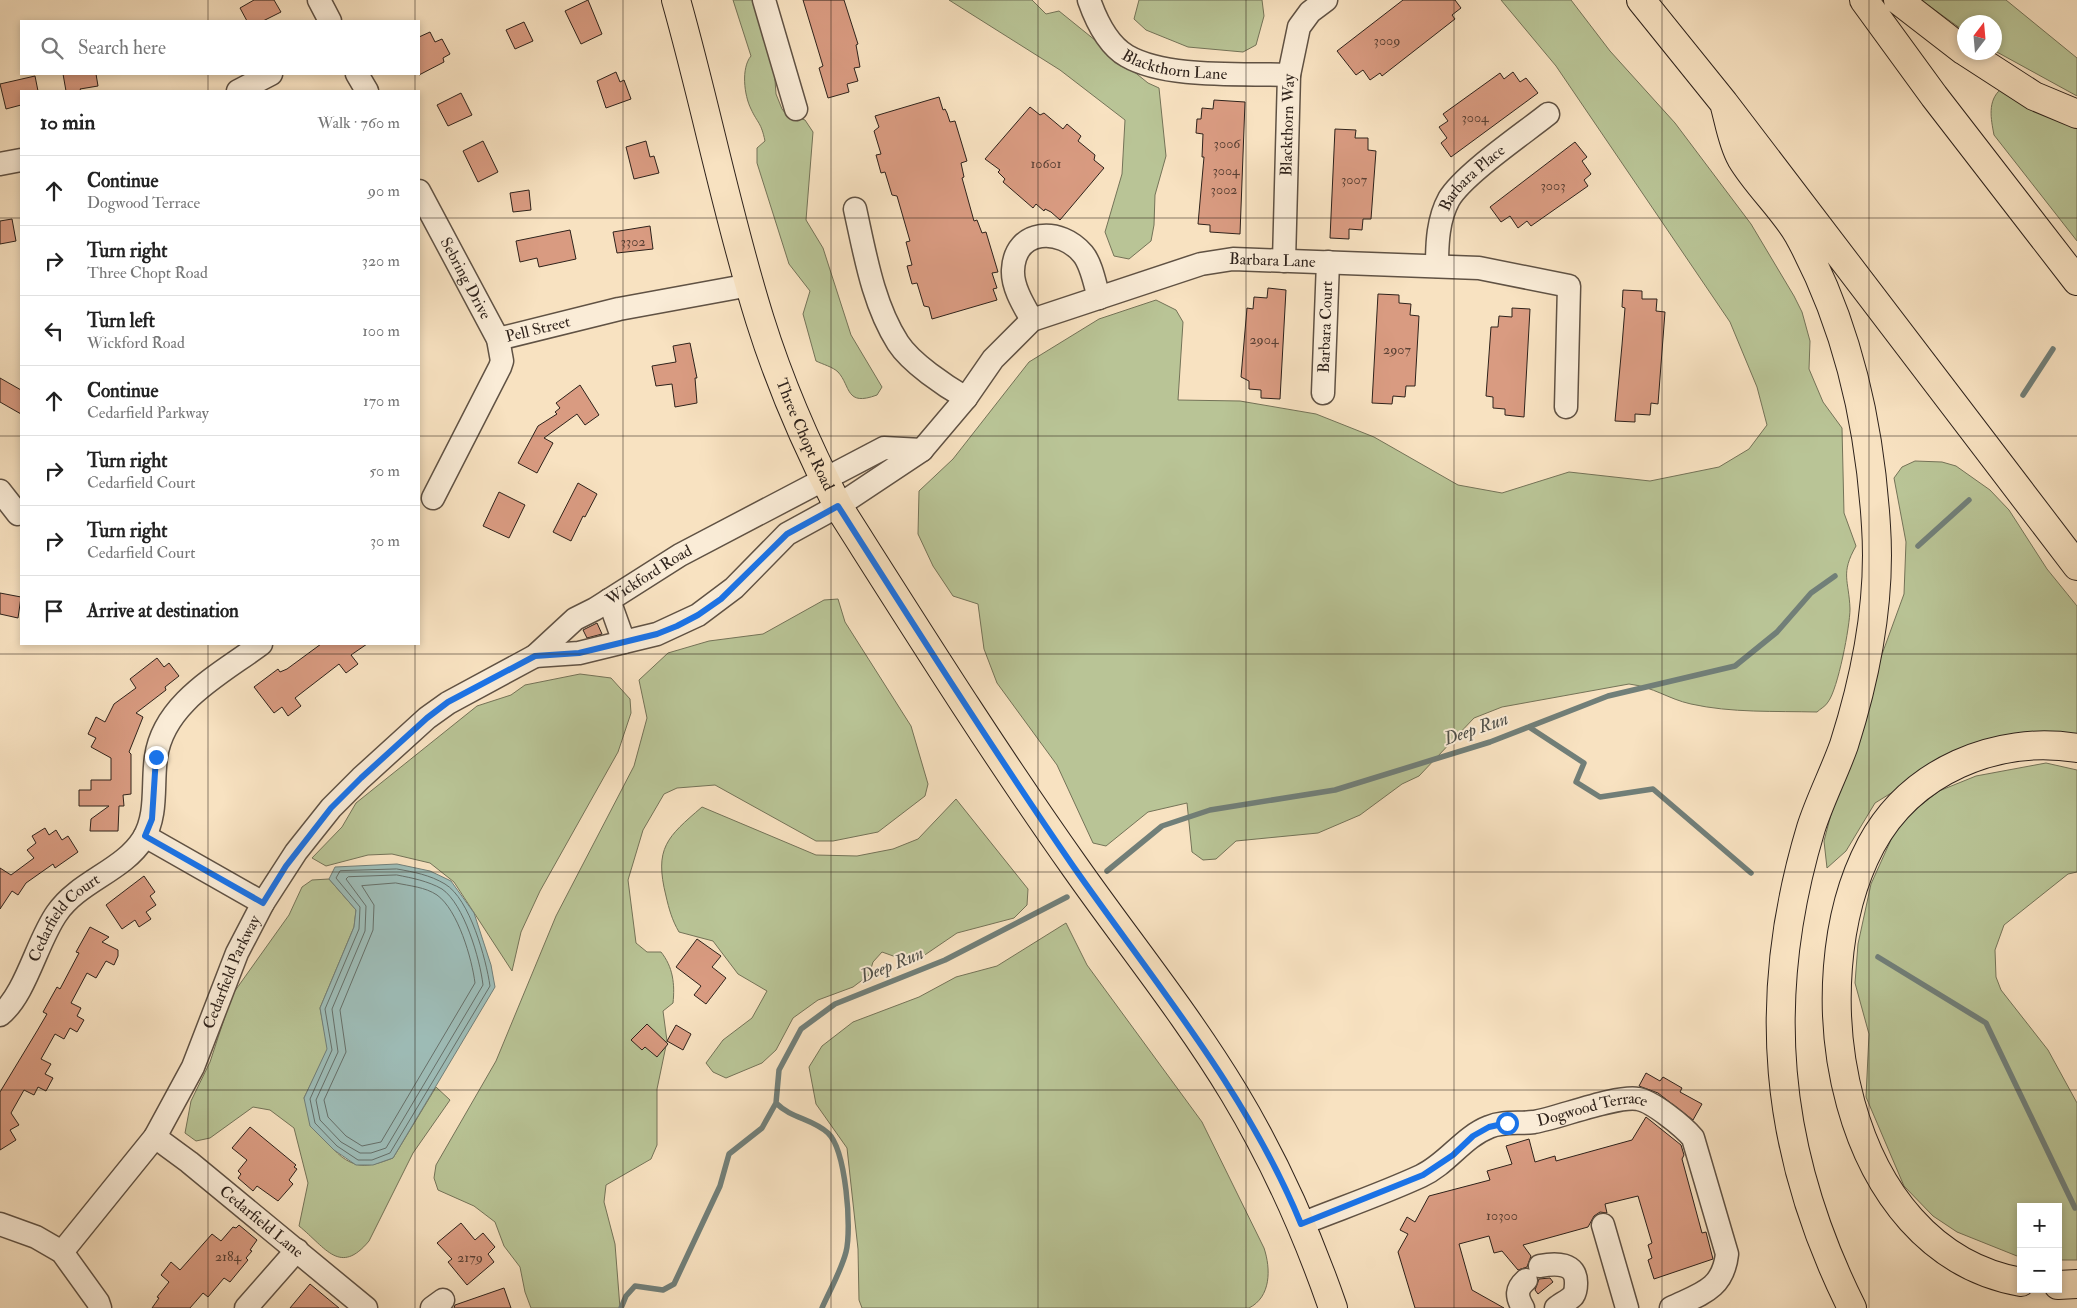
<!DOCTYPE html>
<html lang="en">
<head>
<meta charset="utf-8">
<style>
	body { margin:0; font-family:"IM FELL Double Pica",serif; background:#f2f2f2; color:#222 }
	.controls { position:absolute; right:15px; bottom:15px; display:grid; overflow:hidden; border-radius:0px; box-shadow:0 2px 8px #0003 }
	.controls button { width:45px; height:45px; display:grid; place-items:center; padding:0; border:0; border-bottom:1px solid #e0e0e0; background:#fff; color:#222; font:25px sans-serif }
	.compass { position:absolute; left:1957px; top:15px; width:45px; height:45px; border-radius:50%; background:#fff; box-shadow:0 2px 8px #0003; rotate:16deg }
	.stop { position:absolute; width:15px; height:15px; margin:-11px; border:4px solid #1a73e8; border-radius:50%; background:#fff }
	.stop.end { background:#1a73e8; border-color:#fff; box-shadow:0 1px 5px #0008 }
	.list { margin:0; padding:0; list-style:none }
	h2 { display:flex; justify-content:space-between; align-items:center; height:65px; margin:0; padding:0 20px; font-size:21px }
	h2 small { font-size:16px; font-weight:400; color:#767676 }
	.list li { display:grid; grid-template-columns:32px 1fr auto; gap:15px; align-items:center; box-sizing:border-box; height:70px; padding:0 20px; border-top:1px solid #e0e0e0 }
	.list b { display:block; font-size:19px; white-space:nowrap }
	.list p { margin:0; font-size:16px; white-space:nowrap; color:#767676 }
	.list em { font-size:16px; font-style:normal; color:#767676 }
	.icon { flex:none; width:28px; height:28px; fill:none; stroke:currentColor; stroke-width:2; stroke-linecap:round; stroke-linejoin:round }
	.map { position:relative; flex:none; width:2077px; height:1308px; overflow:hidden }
	.search { position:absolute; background:#fff; box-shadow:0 2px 8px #0003; left:20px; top:20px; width:400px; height:55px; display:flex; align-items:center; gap:12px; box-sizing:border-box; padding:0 18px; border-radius:0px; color:#767676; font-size:19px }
	.panel { position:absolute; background:#fff; box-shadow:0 2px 8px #0003; left:20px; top:90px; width:400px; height:555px; border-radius:0px }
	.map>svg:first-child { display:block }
	.green { fill:#b9c496; stroke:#747358 }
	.water { fill:#9ebdb8; stroke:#717f79 }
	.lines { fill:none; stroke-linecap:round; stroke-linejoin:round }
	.shore { stroke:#66706a; stroke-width:1 }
	.stream { stroke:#717f79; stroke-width:5.5 }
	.building { fill:#d99b81; stroke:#2e221b }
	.minor-casing { stroke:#605244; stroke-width:25 }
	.major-casing { stroke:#2e221b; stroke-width:30 }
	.highway-casing { stroke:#2e221b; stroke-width:30 }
	.minor { stroke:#faecd7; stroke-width:22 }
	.major { stroke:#f8e2c1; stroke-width:28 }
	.highway { stroke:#f8e2c1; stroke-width:28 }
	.route { stroke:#1a73e8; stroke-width:6 }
	.grid { fill:none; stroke:#2e221b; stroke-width:1; stroke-opacity:0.55 }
	.labels { text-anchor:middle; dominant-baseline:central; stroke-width:4; stroke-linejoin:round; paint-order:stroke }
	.number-label { font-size:14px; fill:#594034 }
	.street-label { font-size:16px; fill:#2e221b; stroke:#faecd7 }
	.water-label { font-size:18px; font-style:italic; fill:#50504a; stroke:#faecd7 }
</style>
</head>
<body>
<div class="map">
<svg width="2077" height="1308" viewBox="0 0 2077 1308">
	<rect width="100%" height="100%" fill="#f8e2c1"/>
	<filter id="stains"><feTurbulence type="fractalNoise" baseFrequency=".004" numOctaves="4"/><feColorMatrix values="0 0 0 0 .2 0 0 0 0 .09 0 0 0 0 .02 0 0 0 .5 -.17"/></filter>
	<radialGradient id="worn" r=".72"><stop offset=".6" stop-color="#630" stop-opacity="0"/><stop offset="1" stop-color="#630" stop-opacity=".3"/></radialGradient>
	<path class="green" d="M733,0H754L774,66L776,94L782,109L786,114L805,120L813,132L806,220L823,248L851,335L882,387L877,395C845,407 851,386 838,372C833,367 822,364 816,361L803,314L810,291L789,264L757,163V148L765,141C761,122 758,124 751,109C744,95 741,68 751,56Z
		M949,0H1032L1046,14L1059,11L1148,83L1159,88L1166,156L1155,195L1154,225L1151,241L1129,259L1114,256L1105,232L1122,174L1125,120L1060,70Z
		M1139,0H1262L1264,16L1256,45L1243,52L1188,47L1146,30L1134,19Z
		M1501,0H1571L1610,51L1675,123L1751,224L1794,296L1802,312L1810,341L1809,369L1823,402L1842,428L1844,513L1856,546C1840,574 1849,580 1850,609C1850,626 1838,689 1828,702C1826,706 1820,709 1817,712C1775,711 1731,713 1691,704C1668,699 1654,687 1629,684L1502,707L1474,718L1419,776L1402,784L1360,815L1318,833L1236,841L1216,859L1203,860L1192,852L1187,803L1148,812L1106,846L1093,843L1057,765L997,683L984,649L978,604L953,596L933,566L918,534L919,491L953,459L1029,362L1099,319L1156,300L1176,310L1183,322L1178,400L1240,401L1316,414L1374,437L1458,485L1502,493L1569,472L1650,481L1719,467L1749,449L1767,425L1757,387L1730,322L1556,66Z
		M1921,0H2006L2077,58V96L1995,51L1994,22H1964V31Z
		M2001,89L2077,129V241L1994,135C1991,119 1987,101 2001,89Z
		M1915,461L1942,462L1956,466L1990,490L2009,510L2047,569L2077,606V736L1935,766L1875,803L1846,851L1827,868L1824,841L1850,742L1904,594L1906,542L1894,478L1902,467Z
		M838,599L845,622L911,726L928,784L925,796L878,832L833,841H816L715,785L677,788L664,794L643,830L628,880L636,943L647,952H661C673,967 675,984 673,1003L663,1011L667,1041L657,1089V1145L651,1159L606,1185L604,1202L615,1244L620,1308H531L525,1292L520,1267L504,1246L495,1222L474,1206L438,1190L434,1178L436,1165L496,1061L556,916L634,766L647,718L639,680L668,653L709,641L763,634L824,600Z
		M580,674L611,678L630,699L631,713L618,752L540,891L521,932L512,971L454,882L430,863L392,854L368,855L326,866L312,858L342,827L356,803L477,706L511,695L525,685Z
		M2046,763L2077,770V872L2068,874L2004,925L1995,950L1996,977L2001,990L2048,1050L2077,1103V1260H2058V1207H2021V1256H2017L1957,1232L1933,1216L1904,1186L1866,1097L1869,1034L1855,983L1858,944L1871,884L1899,822L1939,791L1976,776Z
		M956,799L1028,889L1027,905L1014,918L957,933L913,963L882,952L873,962L869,975L853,987L818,1000L793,1018L776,1050L762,1063L726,1078L713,1072L706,1063L723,1040L752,1018L767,991L738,974L713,941L679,932C672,920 669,909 666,896C654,848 667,837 702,807L816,855L857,856L893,849L918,839Z
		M329,879L356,910L354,927L320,1008L328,1049L304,1098C317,1121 328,1155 355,1164C367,1168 382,1162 393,1158L436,1087L450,1100L413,1153L369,1241C340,1276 326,1248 299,1226L308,1183L294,1128L270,1110L253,1107L210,1138L196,1141L185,1133L191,1101L210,1062L232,995L289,915L302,887L312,880Z
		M1066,923L1087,965L1202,1122L1264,1248C1271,1269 1271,1297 1249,1308H862L859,1300L858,1249L847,1148L816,1104L809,1067L822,1046L853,1022L919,997L956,977L997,966Z"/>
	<path class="water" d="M397,864L430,871L451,881L474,913L491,965L495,987L393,1158L373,1165H356L334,1150L310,1126L304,1098L327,1049L320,1008L354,927L356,910L329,879L335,867Z"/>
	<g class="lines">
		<path class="shore" d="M397,869C414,872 430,875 445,884C470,899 486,959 490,986L390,1153L372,1160H358L337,1146L315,1123L310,1099L332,1050L325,1009L359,929L360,907L336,878L340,871Z
			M397,875C412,878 428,881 442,889C464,904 480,959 483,985L386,1148L371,1153H360L341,1142L320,1120L316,1100L338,1052L332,1009L365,931L366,906L346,879L348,877Z
			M396,883C410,886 425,887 437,895C458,910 472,959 475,983L381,1142L362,1146L346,1136L328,1117L324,1100L346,1052L340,1010L373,930L374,905L362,886Z"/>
		<path class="stream" d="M2023,395L2053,349
			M1918,546L1969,500
			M1529,727L1584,763L1576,782L1600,797L1653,789L1751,873
			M1107,871L1162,826L1210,810L1335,790L1490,742L1608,696L1735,666L1777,632L1811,593L1835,576
			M1878,957L1986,1023L2075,1208
			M776,1103C792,1119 811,1118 828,1133C846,1150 852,1229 846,1252C841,1271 830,1290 822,1308
			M621,1308L626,1296L635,1286L663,1290L674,1284L720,1186L729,1154L762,1128L776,1103L779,1070L801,1029L835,1004L945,960L1067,897"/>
	</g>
	<path class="building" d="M254,0H274L281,12L263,21H247L240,8Z
		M588,0L602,34L581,44L565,11Z
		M803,0H844L858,44L856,45L860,67L854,68L858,81L847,84L849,92L828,98L819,68L823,66Z
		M1403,0H1455L1461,8L1452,15L1455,19L1382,76L1380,73L1370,80L1363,70L1356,75L1337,51Z
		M524,22L533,41L515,49L506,30Z
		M430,32L435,42L442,39L450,54L443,58L444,62L419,75V37Z
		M616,72L620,82L624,80L631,99L606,108L597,81Z
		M1513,72L1520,82L1526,78L1538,93L1451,157L1441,143L1447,138L1439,127L1448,121L1443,114L1500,73L1504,79Z
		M63,74H96L98,86L80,89L81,91H66Z
		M35,76L38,91H21V105L6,109L0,84Z
		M461,93L472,115L448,126L437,105Z
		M939,97L943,110L945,109L947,113L950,122L955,121L967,161L961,163L964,177L962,178L974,221L977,220L982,233L986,232L998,272L992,273L997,288L993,289L997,300L932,319L929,307L924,306L917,283L912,284L907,266L912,265L906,242L910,241L897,196L892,195L885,172L881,173L876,155L881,154L874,131L879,127L875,116Z
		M1214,100L1245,102L1240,234L1210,232V225L1198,224L1204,157H1202L1203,134L1196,133L1197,119H1201L1202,108L1213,109Z
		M1030,107L1040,115L1044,113L1063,129L1067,124L1081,136L1078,141L1095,155L1094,160L1104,168L1060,220L1051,212L1045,209L1044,211L1036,204L1033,208L1003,182L1005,179L998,172L1000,170L985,159Z
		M1335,129L1356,130L1355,138H1368V150L1376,151L1371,219H1363L1362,230L1349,229V239L1330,238Z
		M483,141L498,172L478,182L463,151Z
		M646,141L650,157L654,156L659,173L634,179L626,147Z
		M1575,142L1587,157L1582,161L1591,174L1584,180L1588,186L1531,226L1527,221L1518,228L1510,216L1501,222L1490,207Z
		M529,190L531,210L513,212L510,193Z
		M12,219L16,241L0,244V221Z
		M650,226L653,249L617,253L613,232Z
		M570,230L576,259L539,267L537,258L520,262L516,241Z
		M1268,288L1286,290L1280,399L1261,398V390L1249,389V381L1241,377L1247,308L1253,309L1254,297L1267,298Z
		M1623,290L1642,291V299H1657L1656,311L1665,312L1658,404L1651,403L1650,415L1635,414V422L1615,421L1622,345L1625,308L1622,307Z
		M1378,294L1399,295V303L1411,304L1410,315L1419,316L1415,386H1406L1405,397L1393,396L1392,404L1372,403Z
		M1512,308L1530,309L1524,417L1505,415V409L1493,408V397L1486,396L1491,327H1498L1499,316L1512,317Z
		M690,343L697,378H695L697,403L675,407L672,384L656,386L652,366L676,362L673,346Z
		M0,378L21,390V414L0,402Z
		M580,385L599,415L585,425L577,414L544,438L553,443L537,473L518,463L538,426L557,414L555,412L560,408L556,403Z
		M578,483L597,494L585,517L583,516L571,541L553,532Z
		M499,492L525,505L509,538L483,526Z
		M0,593L21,597L18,618L0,614Z
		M597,623L602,634L587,638L583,630Z
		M321,644H367L351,655L358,664L346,673L339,664L295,698L301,706L288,716L282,707L274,713L254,687L278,669L280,672L287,669Z
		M157,658L164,667L169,663L179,676L165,687L166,690L136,713L143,717L129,752L131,754V794L123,795L124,806H119L118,831H90L91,819L109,806H79V790H91V780H111V758L91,747L96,738L88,734L96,717L105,722L114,704L136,688L130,679Z
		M45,828L49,835L56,830L62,840L68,836L78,852L55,868L53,864L26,883L18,895L12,891L0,909V868L11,875L34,858L27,850L36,843L32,836Z
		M144,876L155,892L150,896L156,905L146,912L151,919L139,927L135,920L122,929L106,905Z
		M90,927L109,937L102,942L118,950V956L114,965L106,961L96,978L87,973L71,1003L81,1008L77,1016L84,1020L77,1032L70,1028L64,1039L55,1034L41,1059L51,1064L45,1074L53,1078L46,1091L38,1087L34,1095L24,1090L11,1113L19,1125L10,1130L16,1140L0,1150V1092L37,1031L47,1014L43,1012L57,987L60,989L79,953L76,952Z
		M697,939L721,956L712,967L726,978L706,1004L694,995L701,986L676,967Z
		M647,1024L668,1044L657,1057L645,1047L642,1050L631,1040Z
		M676,1025L691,1034L683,1050L667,1041Z
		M1646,1073L1660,1081L1663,1077L1682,1088L1680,1092L1702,1104L1693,1120L1658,1093L1639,1086Z
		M1646,1117L1681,1145L1684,1155L1682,1159L1702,1233L1706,1232L1713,1259L1654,1279L1648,1260L1652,1258L1648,1245L1652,1243L1638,1196L1605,1204L1607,1213L1600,1212L1594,1216L1588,1227L1523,1245L1531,1256L1527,1267L1518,1270L1502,1251L1494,1253L1489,1236L1459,1244L1472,1290L1504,1308H1415L1398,1252L1408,1234L1400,1230L1407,1217L1415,1222L1429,1196L1490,1180L1487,1171L1512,1164L1506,1146L1529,1139L1535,1162L1555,1156L1556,1161L1632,1140Z
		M250,1127L296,1165L294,1167L297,1169L289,1180L293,1184L278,1201L257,1186L253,1191L238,1178L241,1174L238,1171L247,1160L232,1148Z
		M461,1223L475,1240L483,1233L495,1247L488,1254L494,1262L467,1285L448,1262L452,1259L437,1243Z
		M239,1225L257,1240L250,1250L252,1251L246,1258L248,1260L230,1282L224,1278L208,1297L203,1293L190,1308H152L159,1298L157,1297L169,1282L161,1275L171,1262L180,1270L212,1234L221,1241L233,1227L236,1228Z
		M1550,1278L1553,1282L1538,1294L1535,1290L1539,1279Z
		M310,1284L339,1308H290Z
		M504,1288L511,1308H454L455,1305Z"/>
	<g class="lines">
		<defs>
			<g id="minor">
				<path d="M319,0L330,21"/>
				<path d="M764,0L796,109"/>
				<path id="s1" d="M1089,0C1096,20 1108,45 1127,56C1167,79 1243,73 1289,75"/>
				<path d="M357,74L367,91"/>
				<path d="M238,91L271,74"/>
				<path d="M0,164L21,160"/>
				<path id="s2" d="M419,191L498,339L502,361L500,367L433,498"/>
				<path d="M855,209C865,254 873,304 898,343C911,363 945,386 966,398"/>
				<path id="s3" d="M1284,261L1289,75L1299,27L1310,12L1326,0"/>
				<path id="s4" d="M1437,266C1437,243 1438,219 1449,199C1464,174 1523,134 1548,114"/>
				<path d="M1032,320C1024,306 1012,287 1013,270C1015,228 1061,227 1083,254C1092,265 1095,285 1099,298"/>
				<path id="s5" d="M498,339L619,309L750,285"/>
				<path id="s6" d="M1323,393L1328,262"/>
				<path d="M0,491L18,514"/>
				<path d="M609,600L624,642"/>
				<path id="s7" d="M535,656L579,653L624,642L657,634L698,615L734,588L787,534L838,506L922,450L966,398L993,359L1032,320L1201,264L1233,259L1479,268L1569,286L1566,407"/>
				<path d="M145,836L263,903"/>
				<path id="s8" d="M0,1015C26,994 37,941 57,913C79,881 123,871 143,839C158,815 152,784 156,757C164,702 221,674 261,644"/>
				<path id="s9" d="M155,1137L189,1162L366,1308"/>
				<path d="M0,1224L36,1237L62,1252L98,1302L100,1308"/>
				<path id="s10" d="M1301,1224C1341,1208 1382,1194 1421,1176C1447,1164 1463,1137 1489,1127C1503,1121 1519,1124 1534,1122C1558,1118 1617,1095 1638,1099C1652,1101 1684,1127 1693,1138L1727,1254C1723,1290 1700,1294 1671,1308"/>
				<path d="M1603,1225L1627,1308"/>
				<path id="s11" d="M62,1252L155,1137L193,1067L237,953L263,903L296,852L331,808L361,778L427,718L448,703L535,656L575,619L595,609L680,555L884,448L922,450"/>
				<path d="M1540,1266C1555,1263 1577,1262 1576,1284C1576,1288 1575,1293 1573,1296C1569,1300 1561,1304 1556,1308"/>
				<path d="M246,1308L297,1250"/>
				<path d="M432,1308L443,1300"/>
				<path d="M1523,1308C1516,1296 1516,1289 1526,1280"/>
			</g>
			<g id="major">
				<path id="s12" d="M676,0C706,106 727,215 760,320C780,384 807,446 838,506C915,627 992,750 1075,867C1127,941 1187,1015 1234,1093C1275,1161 1307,1233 1333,1308"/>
			</g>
			<path id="highway" d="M1641,0L1724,103L2077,566
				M1864,0L1934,96L2077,281
				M1898,0L1964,51
				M1966,52L2034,96L2077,114
				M1724,103C1729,120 1732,142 1741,158C1757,185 1782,207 1798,234C1847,323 1870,426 1876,526C1881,599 1866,676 1844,745C1834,773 1820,800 1811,828C1760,997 1773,1150 1852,1308
				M2021,1282C1841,1250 1797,984 1871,845C1911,771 1996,735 2077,748
				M2058,1285L2077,1284"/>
		</defs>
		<use href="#minor" class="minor-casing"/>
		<use href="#major" class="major-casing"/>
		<use href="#highway" class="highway-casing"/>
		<use href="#minor" class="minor"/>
		<use href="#major" class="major"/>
		<use href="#highway" class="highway"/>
	</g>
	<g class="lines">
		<path class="route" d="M156,757L152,819L145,836L263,903L286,866L331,808L361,778L427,718L448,702L535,656L579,653L657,634L677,626L698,615L721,599L787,534L838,506C915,627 992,748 1073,866C1154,982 1247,1092 1301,1224L1423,1175L1453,1155L1473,1136L1489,1127L1507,1123"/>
	</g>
	<path class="grid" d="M208,0V21M415,0V21M623,0V1308M831,0V1308M1038,0V1308M1246,0V1308M1454,0V1308M1662,0V1308M1869,0V1308M208,74V91M415,74V91M0,218H21M419,218H2077M0,436H21M419,436H2077M208,644V1308M415,644V1308M0,654H2077M0,872H2077M0,1090H2077"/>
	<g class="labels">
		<g class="number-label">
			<text x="1387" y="40">3009</text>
			<text x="1475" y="117">3004</text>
			<text x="1227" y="143">3006</text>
			<text x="1046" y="163">10601</text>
			<text x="1226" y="170">3004</text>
			<text x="1354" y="179">3007</text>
			<text x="1553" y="185">3003</text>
			<text x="1224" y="189">3002</text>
			<text x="633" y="241">3302</text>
			<text x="1264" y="339">2904</text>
			<text x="1397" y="349">2907</text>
			<text x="1502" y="1215">10300</text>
			<text x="228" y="1256">2184</text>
			<text x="470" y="1257">2179</text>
		</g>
		<g class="street-label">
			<text stroke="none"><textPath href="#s1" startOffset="118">Blackthorn Lane</textPath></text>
			<text stroke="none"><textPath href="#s3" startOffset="136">Blackthorn Way</textPath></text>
			<text stroke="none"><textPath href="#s4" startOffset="100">Barbara Place</textPath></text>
			<text stroke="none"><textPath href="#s7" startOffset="870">Barbara Lane</textPath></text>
			<text stroke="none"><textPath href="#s2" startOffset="99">Sebring Drive</textPath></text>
			<text stroke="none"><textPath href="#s6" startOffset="66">Barbara Court</textPath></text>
			<text stroke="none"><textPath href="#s5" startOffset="41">Pell Street</textPath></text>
			<text stroke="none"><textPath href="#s12" startOffset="454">Three Chopt Road</textPath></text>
			<text stroke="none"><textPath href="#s11" startOffset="920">Wickford Road</textPath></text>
			<text stroke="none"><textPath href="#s8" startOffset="118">Cedarfield Court</textPath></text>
			<text stroke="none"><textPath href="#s11" startOffset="330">Cedarfield Parkway</textPath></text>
			<text stroke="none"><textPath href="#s10" startOffset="319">Dogwood Terrace</textPath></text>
			<text stroke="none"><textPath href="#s9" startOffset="136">Cedarfield Lane</textPath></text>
		</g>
		<g class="water-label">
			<text transform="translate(1476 729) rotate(-19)">Deep Run</text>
			<text transform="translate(892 965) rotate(-22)">Deep Run</text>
		</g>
	</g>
	<rect width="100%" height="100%" filter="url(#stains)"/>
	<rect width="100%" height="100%" fill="url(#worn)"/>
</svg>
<div class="controls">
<button>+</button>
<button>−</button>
</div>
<svg class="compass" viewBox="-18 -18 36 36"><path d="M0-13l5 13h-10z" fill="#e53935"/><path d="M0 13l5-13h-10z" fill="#767676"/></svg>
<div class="stop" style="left:1507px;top:1123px"></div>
<div class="stop end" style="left:156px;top:757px"></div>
<div class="search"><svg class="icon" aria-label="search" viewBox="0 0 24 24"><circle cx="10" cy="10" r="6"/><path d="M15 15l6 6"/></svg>Search here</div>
<section class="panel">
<h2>10 min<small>Walk · 760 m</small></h2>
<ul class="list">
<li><svg class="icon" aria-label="ahead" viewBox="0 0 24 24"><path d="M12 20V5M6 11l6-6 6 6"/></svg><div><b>Continue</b><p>Dogwood Terrace</p></div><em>90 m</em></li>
<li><svg class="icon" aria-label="right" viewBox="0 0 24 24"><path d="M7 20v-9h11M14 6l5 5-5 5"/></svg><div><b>Turn right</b><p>Three Chopt Road</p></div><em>320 m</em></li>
<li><svg class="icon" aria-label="left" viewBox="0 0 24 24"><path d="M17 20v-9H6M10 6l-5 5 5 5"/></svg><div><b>Turn left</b><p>Wickford Road</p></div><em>100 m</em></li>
<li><svg class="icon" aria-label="ahead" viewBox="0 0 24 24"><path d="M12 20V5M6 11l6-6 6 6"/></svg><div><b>Continue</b><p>Cedarfield Parkway</p></div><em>170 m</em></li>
<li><svg class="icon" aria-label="right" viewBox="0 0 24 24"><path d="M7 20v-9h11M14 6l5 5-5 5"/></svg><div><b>Turn right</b><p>Cedarfield Court</p></div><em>50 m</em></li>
<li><svg class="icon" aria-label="right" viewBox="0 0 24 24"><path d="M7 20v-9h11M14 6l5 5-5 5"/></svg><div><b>Turn right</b><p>Cedarfield Court</p></div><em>30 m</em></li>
<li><svg class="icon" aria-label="arrive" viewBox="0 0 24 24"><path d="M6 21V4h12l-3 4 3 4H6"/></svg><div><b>Arrive at destination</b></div></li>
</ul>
</section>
</div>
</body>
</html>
